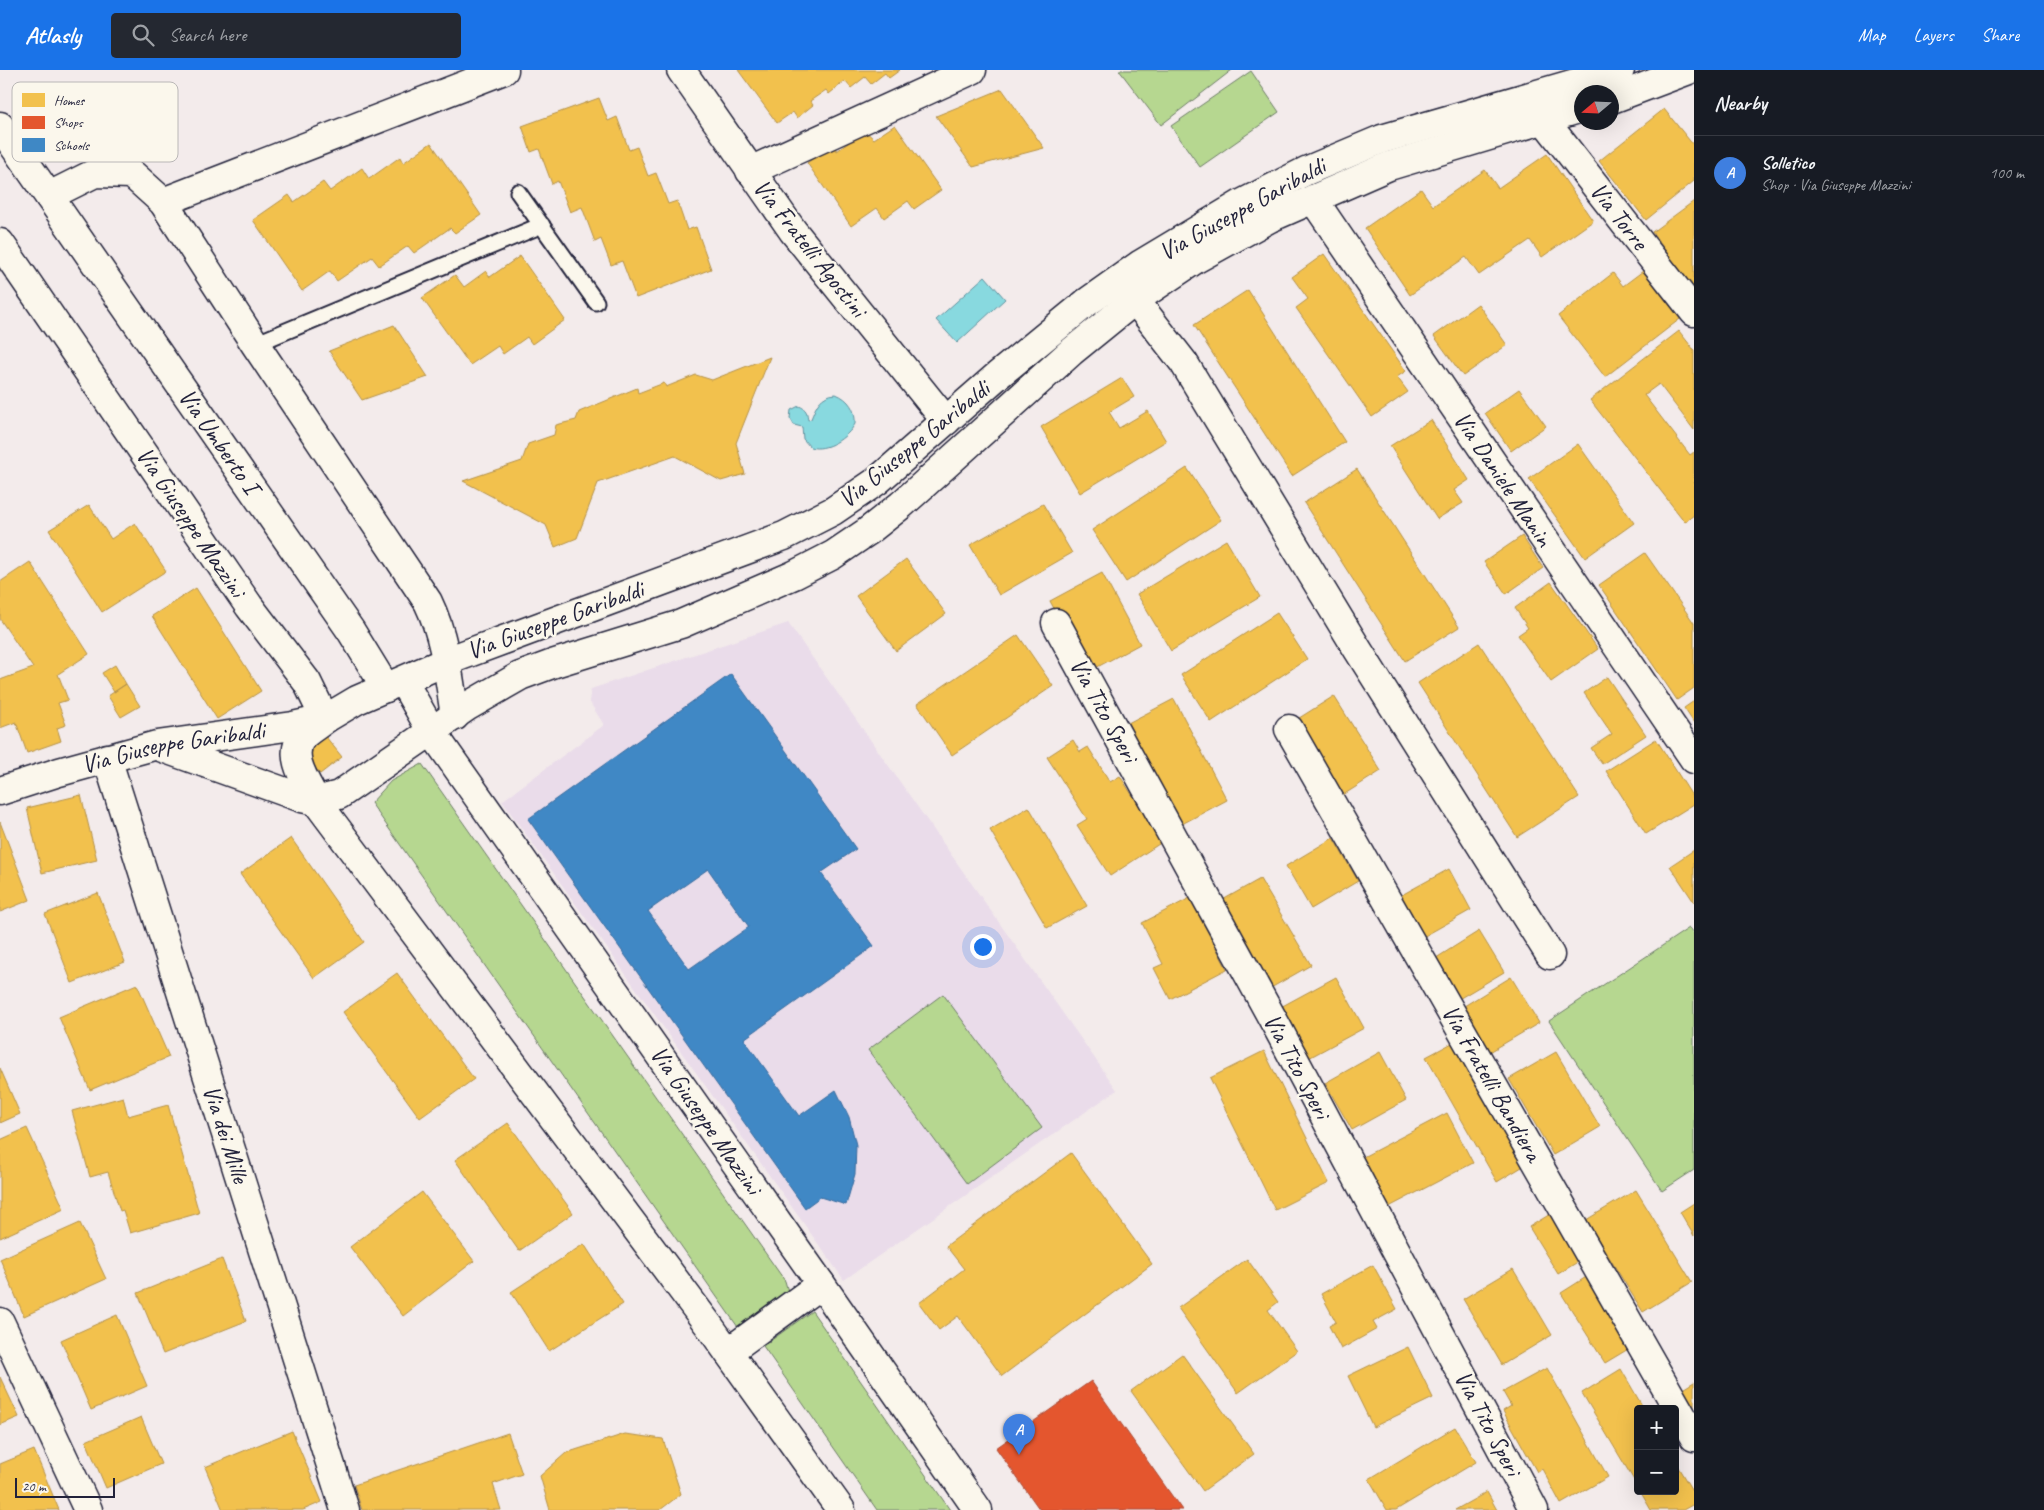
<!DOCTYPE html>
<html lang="en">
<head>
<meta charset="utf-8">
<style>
	body { margin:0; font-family:Caveat,sans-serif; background:#242831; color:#f1f3f6 }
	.controls { position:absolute; right:15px; bottom:15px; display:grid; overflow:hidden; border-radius:5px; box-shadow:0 5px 20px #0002 }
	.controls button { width:45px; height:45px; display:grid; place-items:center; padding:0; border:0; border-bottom:1px solid #363941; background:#171b24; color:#f1f3f6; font:25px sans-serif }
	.compass { position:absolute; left:1574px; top:15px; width:45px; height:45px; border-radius:50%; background:#171b24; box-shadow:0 5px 20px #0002; rotate:251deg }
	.scale { position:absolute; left:15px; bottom:12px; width:100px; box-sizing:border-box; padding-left:5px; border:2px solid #22223b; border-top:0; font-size:14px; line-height:18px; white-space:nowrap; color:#22223b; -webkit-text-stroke:4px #fbf7ec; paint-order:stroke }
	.you { position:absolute; left:982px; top:876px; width:18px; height:18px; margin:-12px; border:4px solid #fff; border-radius:50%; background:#1a73e8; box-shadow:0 0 0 8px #1a73e833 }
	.badge { display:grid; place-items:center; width:32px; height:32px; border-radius:50%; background:#1a73e8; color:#fff; font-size:16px; font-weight:700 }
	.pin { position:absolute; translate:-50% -41px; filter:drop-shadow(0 1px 2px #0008) }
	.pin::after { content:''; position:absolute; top:26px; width:18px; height:15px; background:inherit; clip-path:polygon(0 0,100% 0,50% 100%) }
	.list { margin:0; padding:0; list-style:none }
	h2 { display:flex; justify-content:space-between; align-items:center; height:65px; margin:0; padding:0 20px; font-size:21px }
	h2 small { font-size:16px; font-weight:400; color:#9ea1a6 }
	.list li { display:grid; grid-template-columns:32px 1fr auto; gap:15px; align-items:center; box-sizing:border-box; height:75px; padding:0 20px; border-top:1px solid #363941 }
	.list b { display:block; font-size:19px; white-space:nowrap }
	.list p { margin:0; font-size:16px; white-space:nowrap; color:#9ea1a6 }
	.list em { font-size:16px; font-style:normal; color:#9ea1a6 }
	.icon { flex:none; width:28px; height:28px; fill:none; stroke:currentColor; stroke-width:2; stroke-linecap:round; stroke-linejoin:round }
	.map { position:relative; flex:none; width:1694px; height:1440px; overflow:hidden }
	header { display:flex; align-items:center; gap:30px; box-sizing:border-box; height:70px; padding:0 25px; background:#1a73e8; color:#fff }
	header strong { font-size:24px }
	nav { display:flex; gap:28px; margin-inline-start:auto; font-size:18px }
	.search { width:350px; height:45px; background:#242831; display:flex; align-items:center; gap:12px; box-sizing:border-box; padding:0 18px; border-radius:5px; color:#9ea1a6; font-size:19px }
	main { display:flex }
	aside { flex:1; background:#171b24 }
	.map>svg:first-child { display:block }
	.built { fill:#eadcea }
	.green { fill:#b6d790; stroke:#6c7c66 }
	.water { fill:#88d9df; stroke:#5f909d }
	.homes { fill:#f2c14e; stroke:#b49148 }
	.shops { fill:#e4572e; stroke:#aa4732 }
	.schools { fill:#3f88c5; stroke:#36699c; fill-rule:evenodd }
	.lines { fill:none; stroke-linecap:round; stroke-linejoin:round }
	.lane-casing { stroke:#22223b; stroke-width:19 }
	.street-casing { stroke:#22223b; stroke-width:31 }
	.lane { stroke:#fbf7ec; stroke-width:15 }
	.street { stroke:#fbf7ec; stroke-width:28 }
	.labels { text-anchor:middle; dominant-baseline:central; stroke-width:5; stroke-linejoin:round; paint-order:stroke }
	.street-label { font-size:25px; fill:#22223b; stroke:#fbf7ec }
	.key { fill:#fbf7ec; stroke:#bab7b7; stroke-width:1 }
	.key-label { font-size:14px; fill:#22223b }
</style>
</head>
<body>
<header>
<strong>Atlasly</strong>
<div class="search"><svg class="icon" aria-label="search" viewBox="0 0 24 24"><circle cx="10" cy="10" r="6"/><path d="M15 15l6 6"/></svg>Search here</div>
<nav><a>Map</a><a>Layers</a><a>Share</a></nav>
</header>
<main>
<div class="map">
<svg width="1694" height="1440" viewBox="0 0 1694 1440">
	<rect width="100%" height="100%" fill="#f3ebeb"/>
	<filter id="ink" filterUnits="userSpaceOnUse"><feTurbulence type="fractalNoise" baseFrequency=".02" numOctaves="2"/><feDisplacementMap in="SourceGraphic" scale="10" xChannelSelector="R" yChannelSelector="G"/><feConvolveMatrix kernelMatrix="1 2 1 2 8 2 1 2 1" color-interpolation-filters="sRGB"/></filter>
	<g filter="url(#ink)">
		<path class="built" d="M788,553L1117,1020L844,1210L502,731L604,655L589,631L591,619Z"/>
		<path class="green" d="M1119,0H1232L1161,55Z
			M1251,1L1279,42L1200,97L1171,56Z
			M422,694L785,1211L789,1225L740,1260L371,733L391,711Z
			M1689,858L1694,864V1100L1662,1121L1549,951Z
			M943,924L1042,1058L967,1114L868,980Z
			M812,1241L950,1440H877L763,1276Z"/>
		<path class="water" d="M985,206L1005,229L957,273L936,250Z
			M836,324C849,329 856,340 855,354C847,368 826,382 810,377L803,369L802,357L794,355L790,348L791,340L799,336C807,339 807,343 808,350L811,349C816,336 820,325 836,324Z"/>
		<path class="homes" d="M738,0H900L889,8L885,3L871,14L865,7L851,18L845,11L829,24L826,20L810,31L813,35L797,48L793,42L777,53Z
			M1002,19L1044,78L973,97L936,46Z
			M599,28L608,51L617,47L629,80L637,77L648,106L656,103L668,134L677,131L687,160L696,157L711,199L636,228L622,191L611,195L601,169L595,172L582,137L570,142L558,111L552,114L539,79L531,82L522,56Z
			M1664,39L1694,76V111L1646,150L1599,91Z
			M895,55L941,120L914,139L908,131L884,148L877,138L851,156L807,93L833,74L837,81L865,61L874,69Z
			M431,73L481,145L455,163L450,158L414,183L408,176L379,196L372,187L337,211L330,201L302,221L253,150L289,125L294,132L323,112L330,121L362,98L369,109L400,87L403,93Z
			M1547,84L1593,151L1542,187L1530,170L1479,205L1466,187L1410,225L1365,158L1421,119L1433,136L1485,100L1498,118Z
			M1694,131V220L1652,162Z
			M1324,184L1406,301L1397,307L1408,322L1372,347L1296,238L1308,229L1292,207Z
			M520,186L565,250L532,274L527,267L503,284L498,276L470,295L422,228L455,205L464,217L486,201L490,207Z
			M1643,201L1680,249L1605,307L1558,246L1613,203L1623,216Z
			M1248,220L1345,372L1292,406L1194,255Z
			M1478,234L1507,275L1463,306L1434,266Z
			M394,255L428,307L362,330L329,281Z
			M1679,261L1694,280V360L1659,314L1644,325L1690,385L1694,382V445L1685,452L1590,330Z
			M770,287L736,373L745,404L721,411L675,386L598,413L577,468L555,477L546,455L463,411L522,391L528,374L554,365L556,355L576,350L579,342L637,318L638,323L664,313L666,317L696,305L712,310Z
			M1122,308L1134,327L1109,342L1119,358L1148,341L1166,371L1080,423L1041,357Z
			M1519,319L1546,356L1511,381L1485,343Z
			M1431,350L1469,410L1454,420L1463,433L1437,449L1390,376Z
			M1578,374L1634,453L1585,488L1529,409Z
			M1187,398L1221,450L1126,512L1092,460Z
			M1357,399L1459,557L1405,591L1304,433Z
			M1043,434L1072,483L999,525L970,475Z
			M89,435L111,469L135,453L166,501L102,542L49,460Z
			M1522,466L1543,498L1506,524L1484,492Z
			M1226,470L1260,527L1171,581L1137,524Z
			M1645,483L1694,553V618L1677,630L1599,515Z
			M906,489L946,544L896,581L856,526Z
			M30,492L89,584L58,604L68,630L58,633L66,655L57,658L61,671L27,683L16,652L0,658V610L33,598L0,549V512Z
			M1102,503L1140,574L1088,602L1050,531Z
			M1551,512L1598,579L1551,612L1518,565L1528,558L1515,538Z
			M196,518L261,621L217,649L152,546Z
			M1277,543L1307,589L1211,652L1181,605Z
			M1018,565L1053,616L952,685L917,634Z
			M1479,573L1579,727L1517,767L1418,613Z
			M115,595L126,614L114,622L102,603Z
			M1607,607L1646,665L1602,694L1591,678L1612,664L1584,623Z
			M126,614L140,636L121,647L108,626Z
			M1334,626L1381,701L1343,725L1296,650Z
			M1174,629L1227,730L1182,754L1128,653Z
			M1694,631V653L1684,638Z
			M326,667L342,687L320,704L304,684Z
			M1656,669L1694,729V734L1646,764L1606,701Z
			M1073,670L1080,682L1088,677L1110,712L1120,706L1162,772L1110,806L1077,755L1087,749L1047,687Z
			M81,725L97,790L42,803L27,738Z
			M1029,737L1087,836L1047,858L990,760Z
			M0,752L30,830L0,842Z
			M291,768L364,872L314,908L240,804Z
			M1333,768L1358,811L1311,839L1286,796Z
			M1694,780V832L1670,796Z
			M1449,799L1471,840L1421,868L1398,827Z
			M1260,809L1311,895L1269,919L1219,832Z
			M98,823L125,892L72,913L45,844Z
			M1190,828L1227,899L1170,929L1154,898L1163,894L1142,853Z
			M1479,861L1504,902L1457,930L1433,890Z
			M397,903L474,1009L420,1048L343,942Z
			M1336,907L1364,958L1305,990L1277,939Z
			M1511,907L1539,953L1488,983L1461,938Z
			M137,914L169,987L90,1020L59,947Z
			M1456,971L1527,1094L1497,1112L1426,987Z
			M1264,981L1329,1113L1275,1140L1210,1008Z
			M1380,982L1406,1030L1352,1060L1325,1013Z
			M1556,982L1600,1057L1553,1085L1509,1009Z
			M0,998L20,1044L0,1053Z
			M123,1027L128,1046L168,1035L199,1143L130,1163L123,1140L120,1141L108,1102L90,1107L72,1041Z
			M1447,1043L1473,1093L1389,1137L1363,1087Z
			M508,1053L573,1143L519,1181L455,1090Z
			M27,1058L64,1139L0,1168V1070Z
			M1071,1083L1152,1194L1002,1306L958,1246L939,1260L919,1233L964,1199L946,1176Z
			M1636,1120L1692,1212L1643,1242L1586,1150Z
			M422,1122L474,1191L403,1246L350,1177Z
			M1694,1133V1166L1680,1142Z
			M1552,1143L1581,1190L1558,1204L1529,1157Z
			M80,1153L106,1209L24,1246L0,1189Z
			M584,1174L623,1234L549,1281L511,1222Z
			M222,1189L246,1251L163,1284L138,1223Z
			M1247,1189L1278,1232L1268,1240L1297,1281L1238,1323L1178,1238Z
			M1373,1195L1397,1239L1373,1252L1377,1259L1341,1279L1329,1256L1336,1252L1321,1224Z
			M1513,1199L1552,1265L1502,1295L1463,1229Z
			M1591,1204L1635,1275L1605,1293L1561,1223Z
			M117,1245L147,1316L91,1340L61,1270Z
			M1408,1277L1433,1328L1373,1357L1348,1306Z
			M1182,1284L1254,1384L1203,1421L1131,1321Z
			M1547,1298L1608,1407L1561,1434L1542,1399L1537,1402L1503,1341L1511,1336L1503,1322Z
			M1621,1299L1644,1339H1638V1417L1582,1323Z
			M0,1307L19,1347L0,1355Z
			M1694,1312V1344L1681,1320Z
			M141,1347L161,1394L106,1418L86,1371Z
			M1455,1357L1476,1392L1396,1440H1387L1369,1409Z
			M292,1361L322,1432L303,1440H223L205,1397Z
			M508,1363L522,1404L493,1414L501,1440H362L354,1415Z
			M625,1364L663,1369L681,1424L660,1440H550L540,1406L566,1383Z
			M34,1380L59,1440H0V1394Z
			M1675,1392L1694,1424V1434L1683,1440H1651L1640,1421H1675Z
			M1487,1422L1497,1440H1455Z"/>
		<path class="shops" d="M1091,1311L1182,1440H1040L996,1378Z"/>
		<path class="schools" d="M731,604L856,779L821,803L874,876L744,969L799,1046L836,1020L849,1047L856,1075L855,1104L846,1135L820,1127L805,1138L528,749ZM708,799L749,857L689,899L648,841Z"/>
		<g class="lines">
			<defs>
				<path id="lane" d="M518,122L596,232
					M255,274L542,155"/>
				<g id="street">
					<path d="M681,0L793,161L946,351"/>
					<path d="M1612,29L1689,0"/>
					<path d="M1544,50L1694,242"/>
					<path d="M0,56L351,561L386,618"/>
					<path d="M750,101L972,0"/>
					<path d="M49,126L95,103L132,104L163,132L255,274L428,532C445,567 449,607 455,646"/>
					<path d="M1313,129L1694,689"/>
					<path d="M163,132L504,0"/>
					<path d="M0,173L249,536L307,612L325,649"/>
					<path d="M1135,230L1184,293L1358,580L1550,885"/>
					<path d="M1056,553L1276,955L1534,1440"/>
					<path d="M403,611L432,662L821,1214L978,1440"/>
					<path d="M325,649C318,655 309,660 303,666C286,685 307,713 316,731L710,1257L841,1440"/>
					<path d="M1289,659L1694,1367"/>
					<path d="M160,677L302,728L316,731L339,725L468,636L520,606L555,593L681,554L794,505L833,485L867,462L901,435L1071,282L1135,230L1196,189L1270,148L1389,96L1582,38"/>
					<path d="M107,688L345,1440"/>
					<path id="s1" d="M0,721L59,702L157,675L293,656L325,649L357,630L447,591L784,466L833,441L877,411L997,306L1086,233L1141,194L1241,134L1306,101L1382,69L1620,0"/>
					<path d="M0,1252L88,1440"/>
					<path d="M728,1282L821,1214"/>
				</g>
			</defs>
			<use href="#lane" class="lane-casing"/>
			<use href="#street" class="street-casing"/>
			<use href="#lane" class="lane"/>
			<use href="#street" class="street"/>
		</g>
	</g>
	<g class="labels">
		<g class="street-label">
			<text transform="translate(1242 139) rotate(-29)">Via Giuseppe Garibaldi</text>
			<text transform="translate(1619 146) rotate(52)">Via Torre</text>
			<text transform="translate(810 178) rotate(52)">Via Fratelli Agostini</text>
			<text transform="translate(219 371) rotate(55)">Via Umberto I</text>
			<text transform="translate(914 374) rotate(-39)">Via Giuseppe Garibaldi</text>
			<text transform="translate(1503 409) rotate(56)">Via Daniele Manin</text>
			<text transform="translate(191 452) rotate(56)">Via Giuseppe Mazzini</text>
			<text transform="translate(555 550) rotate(-20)">Via Giuseppe Garibaldi</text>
			<text transform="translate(1104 640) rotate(61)">Via Tito Speri</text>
			<text stroke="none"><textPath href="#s1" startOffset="179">Via Giuseppe Garibaldi</textPath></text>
			<text transform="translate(1297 996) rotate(62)">Via Tito Speri</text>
			<text transform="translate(1492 1013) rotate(60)">Via Fratelli Bandiera</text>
			<text transform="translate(706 1050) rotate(55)">Via Giuseppe Mazzini</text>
			<text transform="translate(226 1064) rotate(72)">Via dei Mille</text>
			<text transform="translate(1488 1353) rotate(62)">Via Tito Speri</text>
		</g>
	</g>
	<rect x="12" y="12" width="166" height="80" rx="8" class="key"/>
	<rect x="22" y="23" width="23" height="14" fill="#f2c14e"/>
	<rect x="22" y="46" width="23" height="13" fill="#e4572e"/>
	<rect x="22" y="68" width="23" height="14" fill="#3f88c5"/>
	<g class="key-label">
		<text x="54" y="35">Homes</text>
		<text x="54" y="57">Shops</text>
		<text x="54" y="80">Schools</text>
	</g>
</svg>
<div class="controls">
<button>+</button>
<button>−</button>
</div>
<svg class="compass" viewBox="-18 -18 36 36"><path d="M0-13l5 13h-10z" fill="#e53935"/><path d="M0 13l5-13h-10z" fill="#9ea1a6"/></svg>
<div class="scale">20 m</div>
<div class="you"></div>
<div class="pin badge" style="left:1019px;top:1385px;background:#3f7fe0">A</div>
</div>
<aside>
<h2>Nearby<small></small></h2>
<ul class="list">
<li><span class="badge" style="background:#3f7fe0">A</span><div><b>Solletico</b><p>Shop · Via Giuseppe Mazzini</p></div><em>100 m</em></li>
</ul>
</aside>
</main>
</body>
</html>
